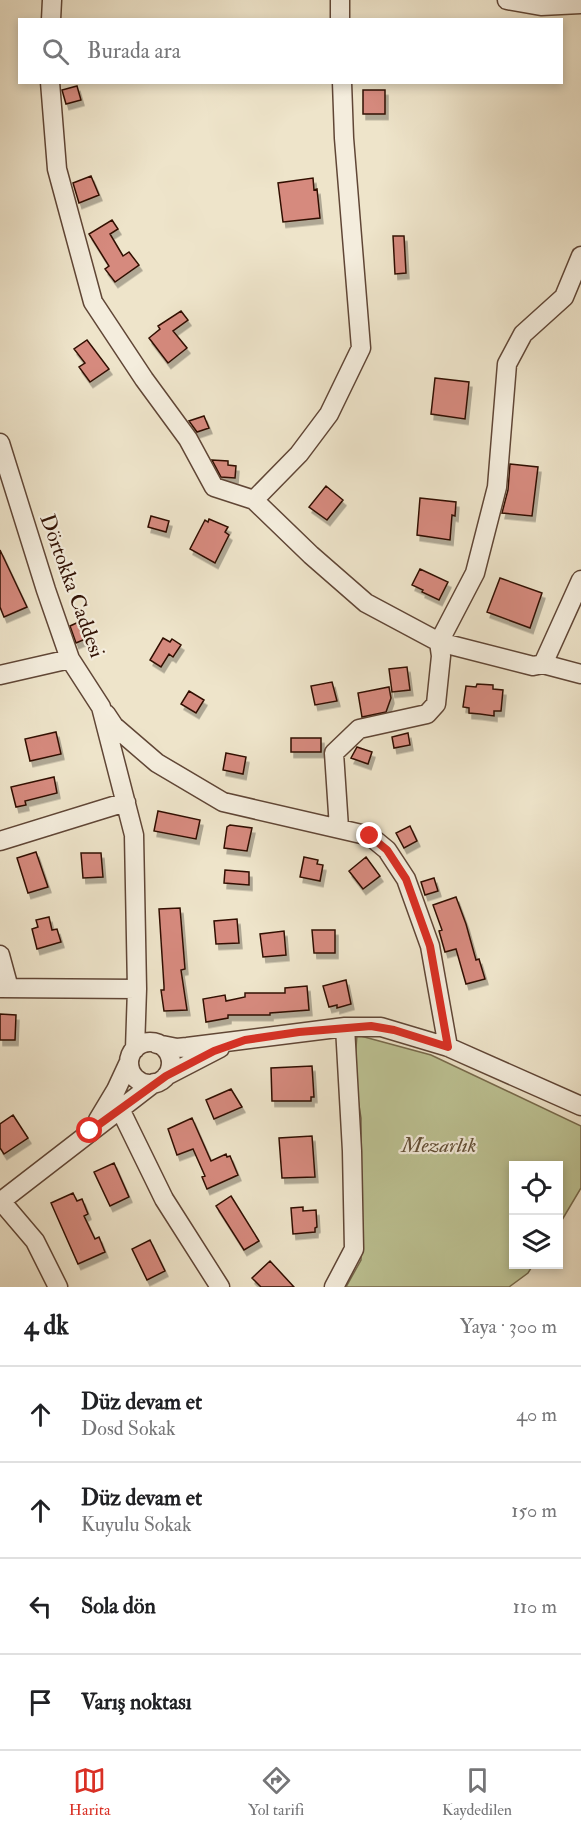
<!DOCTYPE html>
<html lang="tr">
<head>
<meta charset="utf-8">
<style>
	body { margin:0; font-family:"IM FELL Double Pica",serif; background:#f6f6f6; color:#202124 }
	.controls { position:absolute; right:18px; bottom:18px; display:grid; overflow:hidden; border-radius:0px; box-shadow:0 3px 9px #0003 }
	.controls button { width:54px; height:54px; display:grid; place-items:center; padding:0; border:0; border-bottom:2px solid #e0e0e0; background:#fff; color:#202124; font:30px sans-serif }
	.stop { position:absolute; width:18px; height:18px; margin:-14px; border:4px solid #d93025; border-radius:50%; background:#fff }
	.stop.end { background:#d93025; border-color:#fff; box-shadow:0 2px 6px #0008 }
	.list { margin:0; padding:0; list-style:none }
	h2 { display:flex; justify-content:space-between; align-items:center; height:78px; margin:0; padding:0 24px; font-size:26px }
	h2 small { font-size:20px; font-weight:400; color:#757577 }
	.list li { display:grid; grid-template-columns:39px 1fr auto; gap:18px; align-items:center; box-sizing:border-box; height:96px; padding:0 24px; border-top:2px solid #e0e0e0 }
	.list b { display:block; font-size:22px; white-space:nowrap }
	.list p { margin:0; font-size:20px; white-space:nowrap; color:#757577 }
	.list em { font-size:20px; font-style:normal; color:#757577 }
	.icon { flex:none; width:33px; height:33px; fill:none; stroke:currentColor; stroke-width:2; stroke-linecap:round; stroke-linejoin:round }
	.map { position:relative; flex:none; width:581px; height:1287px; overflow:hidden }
	.search { position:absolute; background:#fff; box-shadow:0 3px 9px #0003; left:18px; right:18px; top:18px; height:66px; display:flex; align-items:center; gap:15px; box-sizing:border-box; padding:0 21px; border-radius:0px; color:#757577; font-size:22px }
	.sheet { height:462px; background:#fff }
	nav { display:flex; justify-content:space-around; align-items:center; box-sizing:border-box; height:84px; border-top:2px solid #e0e0e0; background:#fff; font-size:16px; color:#757577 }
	nav a { display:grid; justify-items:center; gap:3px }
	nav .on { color:#d93025 }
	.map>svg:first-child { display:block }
	.green { fill:#bdc394; stroke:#776a4c; stroke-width:1.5 }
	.building { fill:#d68a7e; stroke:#311104; stroke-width:1.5; filter:url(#shadow) }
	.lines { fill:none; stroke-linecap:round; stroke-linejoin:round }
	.minor-casing { stroke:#604636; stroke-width:21 }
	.minor { stroke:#f4eddd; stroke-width:18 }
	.route { stroke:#d93025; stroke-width:8 }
	.labels { text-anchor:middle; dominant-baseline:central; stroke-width:4.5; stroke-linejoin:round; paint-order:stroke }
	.street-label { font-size:21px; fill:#311104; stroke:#f4eddd }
	.park-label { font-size:21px; font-style:italic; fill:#624f36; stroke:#f4eddd }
</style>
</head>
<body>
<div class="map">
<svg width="581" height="1287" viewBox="0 0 581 1287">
	<defs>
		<filter id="shadow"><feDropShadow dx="3" dy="5.5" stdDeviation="0" flood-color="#0004"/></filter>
	</defs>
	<rect width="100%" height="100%" fill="#eee4ca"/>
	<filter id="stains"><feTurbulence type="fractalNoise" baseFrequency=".00333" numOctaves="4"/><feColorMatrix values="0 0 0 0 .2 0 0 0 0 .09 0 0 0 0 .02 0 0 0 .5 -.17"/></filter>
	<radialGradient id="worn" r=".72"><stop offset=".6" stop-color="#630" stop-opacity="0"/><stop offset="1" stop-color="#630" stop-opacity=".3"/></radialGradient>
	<path class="green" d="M357,1035L431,1055L581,1126V1188L559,1225L558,1166H514V1264L533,1265L528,1273L509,1287H346L361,1260V1118L354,1074Z"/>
	<path class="building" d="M77,86L81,100L66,104L62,90Z
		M363,90H385V114H363Z
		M91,176L99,195L79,203L73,183Z
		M313,178L314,190L317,189L320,218L283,222L278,183Z
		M112,220L118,229L110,234L123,256L129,252L139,265L115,282L105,269L109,266L89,234Z
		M393,236H404L406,273L395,274Z
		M181,311L188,320L173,331L187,348L168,363L149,338L160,329L158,326Z
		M87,340L109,369L90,382L79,367L85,363L74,349Z
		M435,378L469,382L465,419L431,414Z
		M204,416L209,428L197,432L189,421Z
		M212,460L228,461V465L236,466L235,478L221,477Z
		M510,464L538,467L532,516L502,513L508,490Z
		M326,486L343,500L327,520L309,507Z
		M420,498L456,502L455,516L452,515L450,540L417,535Z
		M151,516L169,521L166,532L148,527Z
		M209,519L228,527L225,532L229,535L215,563L190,549L205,520L208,522Z
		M0,550L27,607L4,617L0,607Z
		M420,569L448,582L439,600L422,592L423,590L412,585Z
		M500,578L542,593L530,628L487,612Z
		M83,620L90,637L76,643L70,626Z
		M163,638L170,642L172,639L181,645L173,657L169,654L161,667L150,660Z
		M407,667L410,690L392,692L389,669Z
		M332,682L337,701L315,705L311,686Z
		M477,684L493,685V689L503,690L501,711H494V716L480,714L469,713V708L463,707L466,686L476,687Z
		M389,687L391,698L386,712L362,717L358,693Z
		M189,691L204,700L196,713L181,704Z
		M56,732L61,754L30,761L25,739Z
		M408,733L410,745L394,748L392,737Z
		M291,738H321V752H291Z
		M357,747L372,752L368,764L351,758Z
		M226,753L246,757L243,774L223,770Z
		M54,777L57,793L25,801L26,805L16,807L11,787Z
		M158,811L200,820L196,839L154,831Z
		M230,825L252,828L247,851L224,848L227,827Z
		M410,826L417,841L404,848L396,833Z
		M36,852L48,887L28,893L17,858Z
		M81,853H101L103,877L83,878Z
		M304,857L318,860L317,864L323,865L320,881L300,877Z
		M366,857L380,876L363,889L349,871Z
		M225,870L249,872V885L224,883Z
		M434,878L438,891L425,895L421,882Z
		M456,897L466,924L476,960L479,959L485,979L466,984L456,949L445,952L439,931L442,930L433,905Z
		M180,908L185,969L181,970L187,1010L164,1011L161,990H164V986L159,909Z
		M49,917L52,930L57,929L61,942L37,949L32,929L38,927L36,920Z
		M237,919L239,943L216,944L214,921Z
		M312,930H335V953H314Z
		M284,931L286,955L263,957L260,934Z
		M346,980L351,1004L337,1008V1005L329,1007L323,986Z
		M307,986L309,1010L270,1013V1015H228V1018L206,1022L203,999L225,995L226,1001L245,997V993H285V988Z
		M0,1014L16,1015L15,1040H0Z
		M312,1066L314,1097H311V1101H272L271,1068Z
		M231,1089L242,1107L214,1119L206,1100Z
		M13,1115L28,1138L4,1154L0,1148V1124Z
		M192,1118L211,1161L226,1154L227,1157L230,1156L238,1175L207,1189L202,1177L205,1176L193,1149L177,1155L168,1129Z
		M312,1136L315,1177L282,1178L279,1138Z
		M114,1163L129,1197L110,1206L94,1172Z
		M73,1193L77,1201L82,1199L88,1214L84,1216L95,1239L99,1237L105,1252L78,1264L51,1203Z
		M231,1196L259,1241L244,1250L216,1206Z
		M303,1207V1211L316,1210L317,1227L315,1228V1232L293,1234L291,1208Z
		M150,1240L165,1271L147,1280L132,1249Z
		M270,1261L294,1287H261L252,1278Z"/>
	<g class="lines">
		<defs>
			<path id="minor" d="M340,0V20
				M507,0L541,6L581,4
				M51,20L52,0
				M50,82L57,169L93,302L144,379L188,439L214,487L254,500
				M581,256L564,297L523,334L507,364L497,487L475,573L439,642L533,666L543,664L581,580
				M0,443L46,590L70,659L101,707L134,835L137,989L135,1049
				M543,664L581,674
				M0,675L70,659
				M106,714L114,726L157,763L223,802L370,836L387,850L406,879L430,946L448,1047
				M339,828L334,753L359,729L427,714L436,704L441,656L439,642L366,603L311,555L254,500L299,454L329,414L361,348L344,138L342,82
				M0,841L126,802
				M0,955L9,988
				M0,988L137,989
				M129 1063a21 21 0 1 1 42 0a21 21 0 1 1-42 0Z
				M157,1044L177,1048L187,1047L345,1027H381L448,1047L581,1106
				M166,1076L220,1048
				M120,1109L164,1199L220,1287
				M98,1120L116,1090L129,1062
				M1,1201L35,1241L58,1287
				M0,1202L154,1083
				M334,1287L354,1249L352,1151L345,1027"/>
		</defs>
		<use href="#minor" class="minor-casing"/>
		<use href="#minor" class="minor"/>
	</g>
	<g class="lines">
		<path class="route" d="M90,1131L166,1076L214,1051L245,1040L299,1032L371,1026L394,1030L448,1047L430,946L406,879L387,850L370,836"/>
	</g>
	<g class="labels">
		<g class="street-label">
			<text transform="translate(72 586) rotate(70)">Dörtokka Caddesi</text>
		</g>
		<g class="park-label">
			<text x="439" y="1145">Mezarlık</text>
		</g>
	</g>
	<rect width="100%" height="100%" filter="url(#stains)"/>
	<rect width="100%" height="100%" fill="url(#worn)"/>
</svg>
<div class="controls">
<button><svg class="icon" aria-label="locate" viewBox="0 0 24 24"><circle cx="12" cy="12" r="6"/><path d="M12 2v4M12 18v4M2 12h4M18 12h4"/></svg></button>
<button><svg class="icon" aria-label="layers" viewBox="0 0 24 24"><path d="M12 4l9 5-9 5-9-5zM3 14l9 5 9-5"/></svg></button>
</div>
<div class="stop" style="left:90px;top:1131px"></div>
<div class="stop end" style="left:370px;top:836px"></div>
<div class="search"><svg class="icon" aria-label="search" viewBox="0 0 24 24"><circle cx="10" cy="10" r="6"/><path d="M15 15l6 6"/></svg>Burada ara</div>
</div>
<section class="sheet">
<h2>4 dk<small>Yaya · 300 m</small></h2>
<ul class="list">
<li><svg class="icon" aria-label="ahead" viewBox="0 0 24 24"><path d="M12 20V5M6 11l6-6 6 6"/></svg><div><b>Düz devam et</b><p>Dosd Sokak</p></div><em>40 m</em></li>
<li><svg class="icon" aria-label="ahead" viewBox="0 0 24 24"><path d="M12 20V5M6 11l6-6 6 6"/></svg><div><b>Düz devam et</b><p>Kuyulu Sokak</p></div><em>150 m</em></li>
<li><svg class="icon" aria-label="left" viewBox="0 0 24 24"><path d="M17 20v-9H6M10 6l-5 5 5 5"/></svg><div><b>Sola dön</b></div><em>110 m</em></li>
<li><svg class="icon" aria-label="arrive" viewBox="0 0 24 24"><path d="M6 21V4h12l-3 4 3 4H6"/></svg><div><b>Varış noktası</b></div></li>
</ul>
</section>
<nav>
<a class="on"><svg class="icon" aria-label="map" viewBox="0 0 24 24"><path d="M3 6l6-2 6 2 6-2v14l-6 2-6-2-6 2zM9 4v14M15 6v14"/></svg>Harita</a>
<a><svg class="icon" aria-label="directions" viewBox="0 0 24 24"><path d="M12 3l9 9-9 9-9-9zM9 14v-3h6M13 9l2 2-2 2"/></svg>Yol tarifi</a>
<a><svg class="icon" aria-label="saved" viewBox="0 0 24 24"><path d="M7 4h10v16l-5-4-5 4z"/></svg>Kaydedilen</a>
</nav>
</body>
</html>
